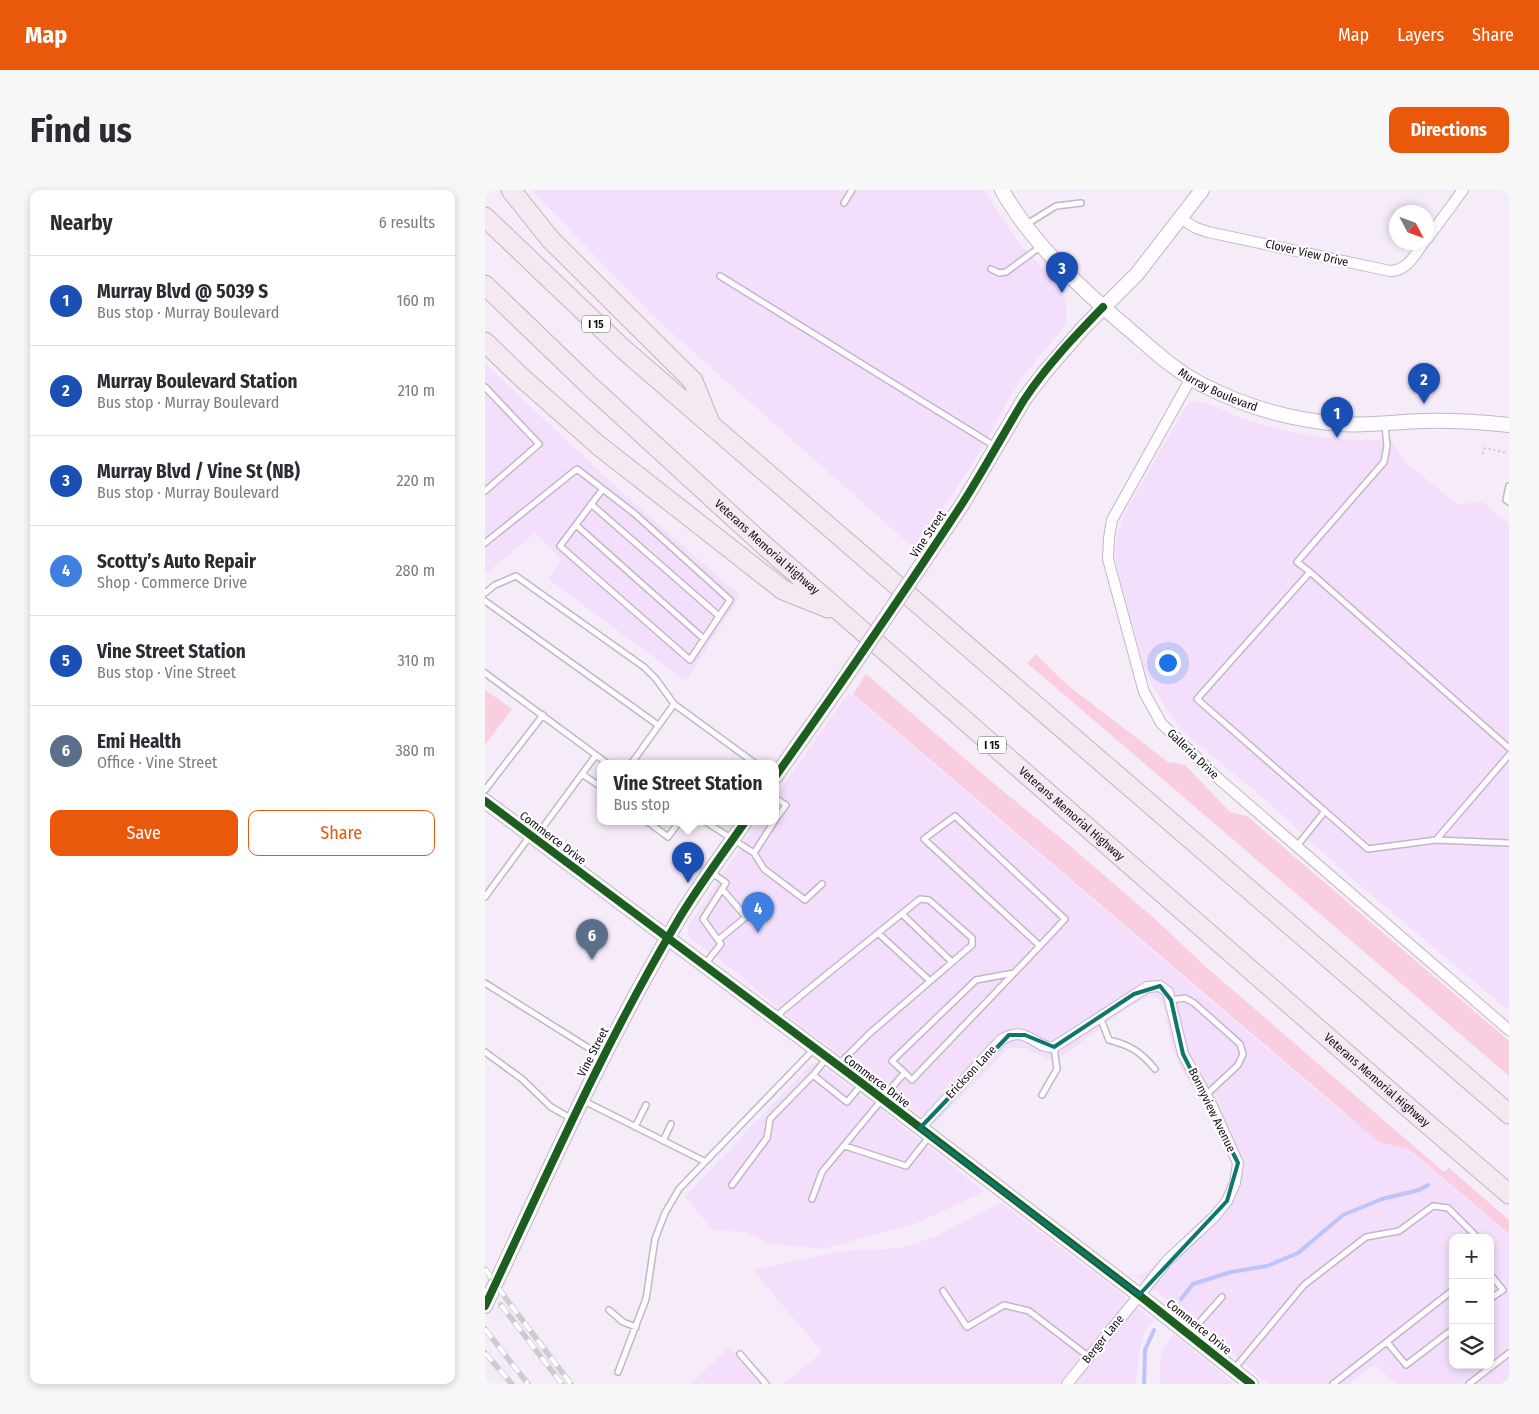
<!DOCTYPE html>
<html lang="en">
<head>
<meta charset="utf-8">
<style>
	body { margin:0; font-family:"Fira Sans Condensed",sans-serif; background:#f7f7f7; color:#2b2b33 }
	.controls { position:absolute; right:15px; bottom:15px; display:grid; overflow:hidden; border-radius:10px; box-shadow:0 2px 8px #0003 }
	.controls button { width:45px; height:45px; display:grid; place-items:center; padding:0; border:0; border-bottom:1px solid #e1e1e2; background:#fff; color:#2b2b33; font:25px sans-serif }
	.compass { position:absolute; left:904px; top:15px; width:45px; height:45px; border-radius:50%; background:#fff; box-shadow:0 2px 8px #0003; rotate:131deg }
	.you { position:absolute; left:682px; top:472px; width:18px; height:18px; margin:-12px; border:4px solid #fff; border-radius:50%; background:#1a73e8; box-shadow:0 0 0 8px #1a73e833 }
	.badge { display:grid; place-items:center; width:32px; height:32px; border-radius:50%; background:#ea580c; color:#fff; font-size:16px; font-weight:700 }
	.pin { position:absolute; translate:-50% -41px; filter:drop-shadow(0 1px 2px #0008) }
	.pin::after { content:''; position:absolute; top:26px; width:18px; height:15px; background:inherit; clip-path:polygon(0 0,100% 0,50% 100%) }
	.popup { position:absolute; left:112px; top:570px; width:182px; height:65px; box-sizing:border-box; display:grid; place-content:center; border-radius:10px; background:#fff; filter:drop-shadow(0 1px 4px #0005); font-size:16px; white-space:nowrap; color:#7c7c81 }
	.popup b { font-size:19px; color:#2b2b33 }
	.popup::after { content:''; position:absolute; left:50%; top:100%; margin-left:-10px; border:10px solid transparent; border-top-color:#fff }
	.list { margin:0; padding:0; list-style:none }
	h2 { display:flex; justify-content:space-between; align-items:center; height:65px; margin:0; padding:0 20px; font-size:21px }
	h2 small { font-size:16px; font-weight:400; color:#7c7c81 }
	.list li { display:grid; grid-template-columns:32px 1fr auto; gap:15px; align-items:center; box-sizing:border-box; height:90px; padding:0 20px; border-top:1px solid #e1e1e2 }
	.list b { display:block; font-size:19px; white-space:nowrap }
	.list p { margin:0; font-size:16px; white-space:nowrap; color:#7c7c81 }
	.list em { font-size:16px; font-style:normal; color:#7c7c81 }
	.actions { display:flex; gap:10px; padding:15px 20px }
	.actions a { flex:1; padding:11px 0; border:1px solid #ea580c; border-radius:10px; text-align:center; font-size:18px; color:#ea580c }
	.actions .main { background:#ea580c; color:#fff }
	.icon { flex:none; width:28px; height:28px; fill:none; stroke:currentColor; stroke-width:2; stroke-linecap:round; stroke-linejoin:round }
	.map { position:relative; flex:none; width:1024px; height:1194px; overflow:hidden; border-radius:10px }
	header { display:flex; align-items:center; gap:30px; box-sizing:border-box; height:70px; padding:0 25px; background:#ea580c; color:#fff }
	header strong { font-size:24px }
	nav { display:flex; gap:28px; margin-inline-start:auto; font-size:18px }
	.intro { display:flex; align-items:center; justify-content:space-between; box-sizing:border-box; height:120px; padding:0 30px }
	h1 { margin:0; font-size:35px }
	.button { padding:12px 22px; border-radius:10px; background:#ea580c; color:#fff; font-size:18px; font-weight:700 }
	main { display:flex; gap:30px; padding:0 30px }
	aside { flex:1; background:#fff; border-radius:10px; box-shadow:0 2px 8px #0003 }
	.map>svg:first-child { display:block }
	.built { fill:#f3dffb; fill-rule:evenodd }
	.green { fill:#facee1 }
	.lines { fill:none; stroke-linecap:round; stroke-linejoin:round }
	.stream { stroke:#bcc4f9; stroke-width:4 }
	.lane-casing { stroke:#c1b8c4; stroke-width:8 }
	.street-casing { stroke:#c1b8c4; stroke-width:12 }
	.secondary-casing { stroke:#c1b8c4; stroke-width:16 }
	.highway-casing { stroke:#c3b3c2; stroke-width:21 }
	.path { stroke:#d0cdd1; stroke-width:2; stroke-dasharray:2.5 2.5; stroke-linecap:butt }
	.lane { stroke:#fefcfe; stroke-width:5 }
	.street { stroke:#fefcfe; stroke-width:10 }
	.secondary { stroke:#fefcfe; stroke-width:14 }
	.highway { stroke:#f4e8f1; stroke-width:19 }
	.rail-casing { stroke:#cecbce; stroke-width:5.5 }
	.rail { stroke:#fff; stroke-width:4; stroke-dasharray:11; stroke-linecap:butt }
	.secondary-bridge-casing { stroke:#c1b8c4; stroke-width:16; stroke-linecap:butt }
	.secondary-bridge { stroke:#fefcfe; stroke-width:14 }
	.cycleway-casing { stroke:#fff; stroke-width:11 }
	.cycleway { stroke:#1b5e20; stroke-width:8 }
	.marked { fill:none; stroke:#0f766e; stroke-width:4; stroke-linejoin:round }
	.labels { text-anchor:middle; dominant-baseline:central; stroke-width:4.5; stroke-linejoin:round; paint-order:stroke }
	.shield { fill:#fff; stroke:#5b565d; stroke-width:1 }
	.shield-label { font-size:11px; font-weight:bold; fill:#150d17 }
	.street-label { font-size:12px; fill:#150d17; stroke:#fff }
</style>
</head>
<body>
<header>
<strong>Map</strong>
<nav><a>Map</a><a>Layers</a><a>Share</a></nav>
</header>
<div class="intro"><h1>Find us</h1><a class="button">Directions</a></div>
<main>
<aside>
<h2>Nearby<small>6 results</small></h2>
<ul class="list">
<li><span class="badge" style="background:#1a4fb4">1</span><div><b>Murray Blvd @ 5039 S</b><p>Bus stop · Murray Boulevard</p></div><em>160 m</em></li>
<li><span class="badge" style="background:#1a4fb4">2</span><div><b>Murray Boulevard Station</b><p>Bus stop · Murray Boulevard</p></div><em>210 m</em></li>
<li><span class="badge" style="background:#1a4fb4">3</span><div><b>Murray Blvd / Vine St (NB)</b><p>Bus stop · Murray Boulevard</p></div><em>220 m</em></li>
<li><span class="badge" style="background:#3f7fe0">4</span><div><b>Scotty’s Auto Repair</b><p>Shop · Commerce Drive</p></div><em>280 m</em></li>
<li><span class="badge" style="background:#1a4fb4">5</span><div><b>Vine Street Station</b><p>Bus stop · Vine Street</p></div><em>310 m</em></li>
<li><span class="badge" style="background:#5c6f8a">6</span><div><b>Emi Health</b><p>Office · Vine Street</p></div><em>380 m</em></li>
</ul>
<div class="actions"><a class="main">Save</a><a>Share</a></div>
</aside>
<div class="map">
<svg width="1024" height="1194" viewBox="0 0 1024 1194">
	<rect width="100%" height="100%" fill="#f5ebf9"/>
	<path class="built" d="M47,0H498L531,49L575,98L581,112V131L578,138L541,183L526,205L490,270L431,360L168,126Z
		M0,174L139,304L255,406L201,491L63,389L76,370L50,343L0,384Z
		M710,211L718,212L749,225L774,234L813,244L847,248L878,250L905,249L918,270L972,314L998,312L1024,335V821L857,680L781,610L703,546L686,526L670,500L660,480L635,388L631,371V355L633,342L639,324L701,216L705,212Z
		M362,505L369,506L859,924L885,938L891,944L924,960L1024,1045V1194H911L891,1175H888L864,1194H783L679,1107L648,1085L659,1084L731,1017L745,997L750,981L737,949L694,875L688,859L678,815L671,806L665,805L641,819L576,867L563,870L541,858H523L449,935L289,815L251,782L205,748L203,741L204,735L273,632H290L291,606ZM968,1048H1005V1175H968Z
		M331,872L400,923L498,1000L495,1004L429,1034L337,1059L283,1053L261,1042L228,1040L200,1007L325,875Z
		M516,1013L625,1095L668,1130L660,1141L654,1161L651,1194H299L337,1162L268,1080L359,1061L417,1058L449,1047Z
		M688,1144L730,1178L749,1194H675L676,1161Z
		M244,1157L275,1194H206Z"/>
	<path class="green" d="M551,464L581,494L683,572L700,575L745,622L762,626L1024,851V886L542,473Z
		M381,484L513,597L578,650L671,730L721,777L959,982L964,978L1024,1030V1044L925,960L894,952L368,504Z
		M0,500L27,519L0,555Z"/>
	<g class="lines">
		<path class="stream" d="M696,1109L708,1094L746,1082L782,1076L813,1063L858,1025L897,1009L934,1000L943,995
			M659,1194L660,1160L669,1140"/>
		<defs>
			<path id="lane" d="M359,13L367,0
				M542,34L571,16L596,13
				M506,79L514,83L521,82L555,57
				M235,86L511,257
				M0,197L54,254L0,301
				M1024,296L1021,310L1024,312
				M106,314L234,426
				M91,335L219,449
				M0,353L92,279L150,324L245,410L205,470L75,356L117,300
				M825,382L812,372L899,272L902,256L900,236
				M0,403L10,395L31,386L159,477L171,489L189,514L271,574
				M0,411L173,535
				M0,483L123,574H129
				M1024,558L825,382L712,509L883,659L951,650L1024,653
				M146,574L189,514
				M97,584L116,597
				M0,600L58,525
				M290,608L301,615L290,630
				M163,632L183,647L194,632
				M221,632L269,663L289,632
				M50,648L111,565
				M951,650L1024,565
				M812,656L840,621
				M269,663L279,679L320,710L337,694
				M0,707L45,646
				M417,724L467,772
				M393,743L444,790
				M233,750L261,727L237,699
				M220,774L236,754L218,729L241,693L226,682
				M0,793L118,867
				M686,810L700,808L709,813L755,854L758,864L753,875L721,905
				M615,827L624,850C645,855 656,862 670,879
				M292,828L296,822L325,798L435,709L444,710L487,748V755L385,843L353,875
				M0,862L37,889L66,917L87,929
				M342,868L328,885L362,912L377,894
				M420,883L407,871L491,790L529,783
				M557,905L572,879L569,857
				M99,911L219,971
				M150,937L161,915
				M178,951L186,934
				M360,956L421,976L444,947
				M247,995L282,948L285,929L328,885
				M327,1009L337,982L414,889L420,883L427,890C478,836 530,783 580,729L470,626L439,649L555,756
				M1005,1084L1018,1100L1005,1109
				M458,1101L482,1137L519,1115L544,1121L604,1167
				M124,1120L138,1132L151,1137
				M705,1143L737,1107
				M902,1152L921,1175L968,1139
				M255,1164L281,1194
				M749,1179L819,1095L881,1047L914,1041L948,1016L963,1018L993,1048
				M133,1182L161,1109L170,1049L180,1023L194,999L329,859
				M848,1194L968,1100
				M984,1194L1024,1163"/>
			<path id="street" d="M695,28L711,38L723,42L905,81C922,81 930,65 939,52
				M942,49L978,0
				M706,188L627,330L624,348L623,369L659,502L676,533L735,590L1024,840
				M435,938L516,850C542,833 549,859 569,857L662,797L675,796L683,802L698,864L727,916L753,973L750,993L742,1011L729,1027L683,1070L582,1194"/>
			<g id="secondary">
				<path id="s1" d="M517,0C548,56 604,106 653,147C673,165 695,184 720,196C761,217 808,230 854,234C881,236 910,232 937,231C966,230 995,232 1024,235"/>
				<path d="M445,362L478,313L540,208L559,183L599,137L652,84L717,0"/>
				<path d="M290,587L353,498"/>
				<path d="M0,611L378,894L654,1105L766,1194"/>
				<path d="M0,1116C61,987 118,856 192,732C212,698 237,665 260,632"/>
			</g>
			<g id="highway">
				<path d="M26,0L66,50L208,191L225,233"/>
				<path d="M0,27L137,158L1024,924"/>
				<path id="s2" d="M0,95L106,197L281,357L910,906L1024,1004"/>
				<path d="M0,152L35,186L113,255L298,400L343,418"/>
			</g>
		</defs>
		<use href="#lane" class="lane-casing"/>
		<use href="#street" class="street-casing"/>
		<use href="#secondary" class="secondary-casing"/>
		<use href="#highway" class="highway-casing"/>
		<path class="path" d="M997,264L1000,258L1022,263"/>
		<use href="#lane" class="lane"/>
		<use href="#street" class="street"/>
		<use href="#secondary" class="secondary"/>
		<use href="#highway" class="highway"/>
		<defs>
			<path id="rail" d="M0,1079L25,1114L86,1194
				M16,1115L77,1194
				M0,1139L43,1194
				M0,1163L27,1194"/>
		</defs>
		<use href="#rail" class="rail-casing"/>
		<use href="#rail" class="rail"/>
		<defs>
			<path id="secondary-bridge" d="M353,498L445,362"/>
		</defs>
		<use href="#secondary-bridge" class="secondary-bridge-casing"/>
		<use href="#secondary-bridge" class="secondary-bridge"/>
		<defs>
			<path id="cycleway" d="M290,587C354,497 417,406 477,314C499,280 518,244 539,210C561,176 590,146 618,117
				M0,611L378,894L654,1105L766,1194
				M0,1116C61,987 118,856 192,732C212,698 237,665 260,632"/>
		</defs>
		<use href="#cycleway" class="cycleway-casing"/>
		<use href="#cycleway" class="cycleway"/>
	</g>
	<path class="marked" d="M675,796L686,810L698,864L753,973L742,1011L654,1105L435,938L524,845H540L569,857L649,804Z"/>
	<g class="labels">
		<g class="shield">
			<rect x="97" y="125.5" width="28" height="17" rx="4"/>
			<rect x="493" y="546.5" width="28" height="17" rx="4"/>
		</g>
		<g class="shield-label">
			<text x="111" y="134">I 15</text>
			<text x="507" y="555">I 15</text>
		</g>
		<g class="street-label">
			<text transform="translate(822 63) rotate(13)">Clover View Drive</text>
			<text stroke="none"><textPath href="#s1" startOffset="298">Murray Boulevard</textPath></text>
			<text transform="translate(443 344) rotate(-56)">Vine Street</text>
			<text stroke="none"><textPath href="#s2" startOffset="385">Veterans Memorial Highway</textPath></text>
			<text transform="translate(708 564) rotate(44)">Galleria Drive</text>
			<text stroke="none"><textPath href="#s2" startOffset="790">Veterans Memorial Highway</textPath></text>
			<text transform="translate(68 648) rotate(37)">Commerce Drive</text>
			<text transform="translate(108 862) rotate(-63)">Vine Street</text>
			<text transform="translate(486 882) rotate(-47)">Erickson Lane</text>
			<text stroke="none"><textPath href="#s2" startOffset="1195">Veterans Memorial Highway</textPath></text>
			<text transform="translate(392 891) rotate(37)">Commerce Drive</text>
			<text transform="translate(727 920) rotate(64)">Bonnyview Avenue</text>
			<text transform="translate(714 1137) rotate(39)">Commerce Drive</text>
			<text transform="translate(618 1149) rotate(-51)">Berger Lane</text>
		</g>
	</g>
</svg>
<div class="controls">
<button>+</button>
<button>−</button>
<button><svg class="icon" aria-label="layers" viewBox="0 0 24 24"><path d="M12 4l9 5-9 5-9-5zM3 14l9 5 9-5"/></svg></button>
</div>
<svg class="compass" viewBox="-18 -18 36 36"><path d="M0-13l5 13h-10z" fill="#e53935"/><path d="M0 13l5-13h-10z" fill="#7c7c81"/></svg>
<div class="you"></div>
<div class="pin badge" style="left:852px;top:248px;background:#1a4fb4">1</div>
<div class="pin badge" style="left:939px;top:214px;background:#1a4fb4">2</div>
<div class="pin badge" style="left:577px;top:103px;background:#1a4fb4">3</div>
<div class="pin badge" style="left:273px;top:743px;background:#3f7fe0">4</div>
<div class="pin badge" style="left:203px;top:693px;background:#1a4fb4">5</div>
<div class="popup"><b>Vine Street Station</b>Bus stop</div>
<div class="pin badge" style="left:107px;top:770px;background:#5c6f8a">6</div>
</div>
</main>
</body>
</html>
